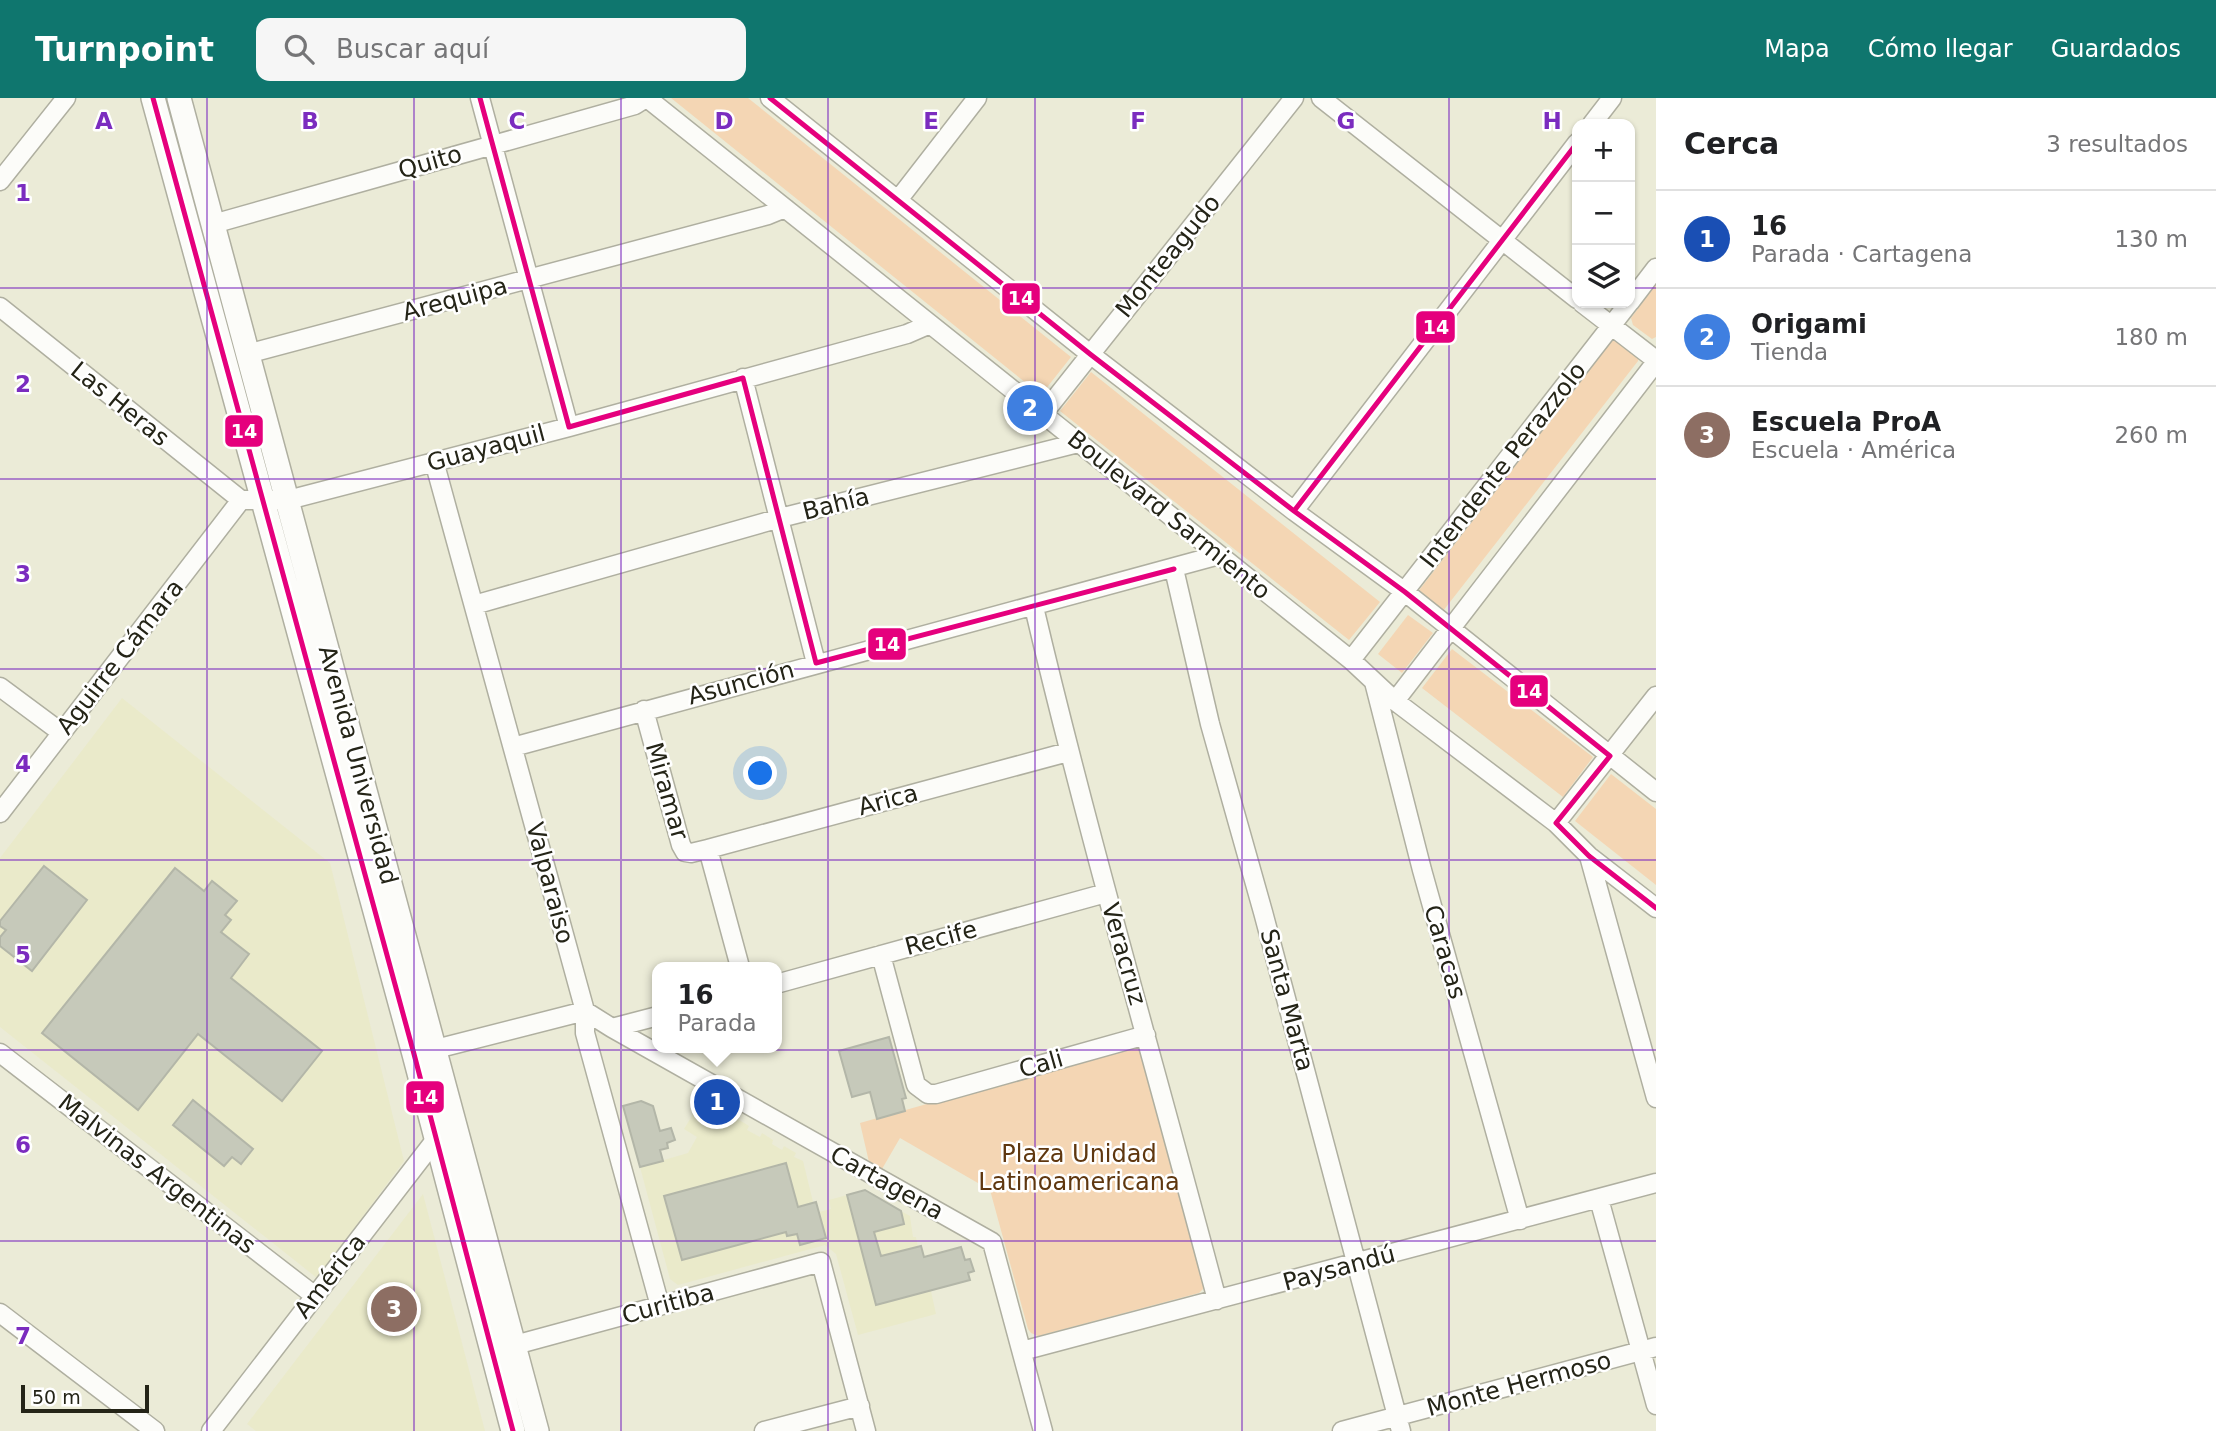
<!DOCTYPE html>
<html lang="es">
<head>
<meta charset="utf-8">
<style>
	body { margin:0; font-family:"DejaVu Sans",sans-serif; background:#f6f6f6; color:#202124 }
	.controls { position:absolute; right:21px; top:21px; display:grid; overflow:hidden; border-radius:14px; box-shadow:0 2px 5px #0004 }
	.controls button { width:63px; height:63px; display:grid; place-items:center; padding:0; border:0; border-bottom:2px solid #e0e0e0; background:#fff; color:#202124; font:35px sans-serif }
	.scale { position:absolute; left:21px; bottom:18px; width:128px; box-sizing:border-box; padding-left:7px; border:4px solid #242417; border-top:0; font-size:19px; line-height:24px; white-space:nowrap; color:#242417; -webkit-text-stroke:5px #fff; paint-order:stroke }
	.you { position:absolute; left:761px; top:676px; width:24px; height:24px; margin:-18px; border:5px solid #fff; border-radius:50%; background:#1a73e8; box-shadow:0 0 0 10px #1a73e833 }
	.badge { display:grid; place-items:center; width:46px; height:46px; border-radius:50%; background:#0f766e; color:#fff; font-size:23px; font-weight:700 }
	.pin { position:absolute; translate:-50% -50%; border:4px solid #fff; box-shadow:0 2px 7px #0006 }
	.popup { position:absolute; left:652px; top:864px; width:130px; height:91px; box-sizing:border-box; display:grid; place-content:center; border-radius:14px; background:#fff; filter:drop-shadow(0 2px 5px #0005); font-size:23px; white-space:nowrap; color:#757577 }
	.popup b { font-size:26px; color:#202124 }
	.popup::after { content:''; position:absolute; left:50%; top:100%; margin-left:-14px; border:14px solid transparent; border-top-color:#fff }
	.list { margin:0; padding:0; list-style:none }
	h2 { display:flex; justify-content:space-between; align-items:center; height:91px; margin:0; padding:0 28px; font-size:30px }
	h2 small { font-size:23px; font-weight:400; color:#757577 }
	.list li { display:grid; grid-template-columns:46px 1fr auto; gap:21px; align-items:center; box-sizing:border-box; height:98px; padding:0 28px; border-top:2px solid #e0e0e0 }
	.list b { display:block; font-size:26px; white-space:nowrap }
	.list p { margin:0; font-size:23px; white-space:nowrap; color:#757577 }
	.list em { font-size:23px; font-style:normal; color:#757577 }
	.icon { flex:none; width:38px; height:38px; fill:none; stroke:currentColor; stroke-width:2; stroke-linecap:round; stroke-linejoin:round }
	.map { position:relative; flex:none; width:1656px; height:1333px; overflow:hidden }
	header { display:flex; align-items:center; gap:42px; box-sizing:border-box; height:98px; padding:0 35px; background:#0f766e; color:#fff }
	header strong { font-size:33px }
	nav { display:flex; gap:38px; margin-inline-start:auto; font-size:24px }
	.search { width:490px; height:63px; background:#f6f6f6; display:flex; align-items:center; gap:18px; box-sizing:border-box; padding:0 24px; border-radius:14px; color:#757577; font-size:26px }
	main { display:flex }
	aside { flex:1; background:#fff }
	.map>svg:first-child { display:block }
	.built { fill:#eaeaca }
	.green { fill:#f4d6b4 }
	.building { fill:#c6c9ba; stroke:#b3b6a8; stroke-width:2 }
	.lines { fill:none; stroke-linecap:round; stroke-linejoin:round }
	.minor-casing { stroke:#afafa0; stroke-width:21 }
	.major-casing { stroke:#afafa0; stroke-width:26 }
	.minor { stroke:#fcfcf9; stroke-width:18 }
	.major { stroke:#fcfcf9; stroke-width:23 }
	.bus-1-casing { stroke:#fff; stroke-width:10 }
	.bus-1 { stroke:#e5007d; stroke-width:5 }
	.grid { fill:none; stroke:#7b2cbf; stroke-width:2; stroke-opacity:0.55 }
	.labels { text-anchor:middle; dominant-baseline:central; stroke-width:5; stroke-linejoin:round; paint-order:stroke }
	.street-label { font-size:24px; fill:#242417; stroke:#fff }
	.park-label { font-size:24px; fill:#5f370f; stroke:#fff }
	.grid-label { font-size:23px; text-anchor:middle; font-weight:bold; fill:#7b2cbf; stroke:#fff; stroke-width:5; stroke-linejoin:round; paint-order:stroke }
	.line-badge { stroke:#fff; stroke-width:2.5 }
	.badge-label { font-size:19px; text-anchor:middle; font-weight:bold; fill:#fff }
</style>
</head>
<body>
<header>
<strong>Turnpoint</strong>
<div class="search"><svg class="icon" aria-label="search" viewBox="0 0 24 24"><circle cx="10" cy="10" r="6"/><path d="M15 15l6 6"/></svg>Buscar aquí</div>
<nav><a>Mapa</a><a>Cómo llegar</a><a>Guardados</a></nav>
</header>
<main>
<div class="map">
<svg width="1656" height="1333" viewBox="0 0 1656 1333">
	<rect width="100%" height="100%" fill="#ebebd7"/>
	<path class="built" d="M122,600L330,765L404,1063L317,1180L0,929V760Z
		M714,1007L725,1014L723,1018L734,1024L736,1020L749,1028L747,1032L760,1039L762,1035L773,1042L772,1046L782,1052L784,1048L796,1055L794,1059L803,1063L813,1104H816L819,1114L831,1111L829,1102L865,1092L889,1111L895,1110L910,1118L913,1139H916L918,1149L921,1148L936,1216L858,1237L836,1156L825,1147L678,1187L670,1181L640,1069L688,1055L697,1039L684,1031L696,1011L708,1018Z
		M423,1096L485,1333H256L247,1326Z"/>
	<path class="green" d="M671,0H748L1071,259L1041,297Z
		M1656,186V239L1652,241L1633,227L1631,220Z
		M1617,240L1639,258L1638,263L1443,513L1418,495L1420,491L1612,242Z
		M1091,274L1380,504L1349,542L1060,313Z
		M1408,517L1433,535L1402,575L1378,556Z
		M1452,551L1593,659L1563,699L1422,590Z
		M1611,676L1656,711V787L1575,723Z
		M1131,948L1141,950L1204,1190L1199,1195L1038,1238L1031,1235L1028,1231L990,1092L900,1040L882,1071L869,1064L860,1025Z"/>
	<path class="building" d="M44,768L87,802L32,873L0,848V839L6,832L0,828V823Z
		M175,770L204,793L212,783L237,803L225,817L231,822L221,834L249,856L231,880L322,953L282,1003L198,936L138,1012L42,935Z
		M889,939L906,1000L902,1001L905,1013L877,1021L870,994L852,999L839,953Z
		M193,1002L253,1051L241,1066L232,1059L224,1068L173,1027Z
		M641,1003L653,1008L660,1033L671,1030L675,1042L667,1045L668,1050L660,1052L663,1063L640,1069L623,1008Z
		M786,1065L798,1109L816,1104L826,1140L800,1147L797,1136L787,1138L786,1134L682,1162L664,1098Z
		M865,1092L901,1113L904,1126L874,1134L881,1158L921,1148L924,1159L961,1149L965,1162L970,1161L974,1173L968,1175L970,1182L876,1207L847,1097Z"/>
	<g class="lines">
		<defs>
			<path id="minor" d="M480,0L569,329
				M647,0L1351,562L1395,603L1556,725L1589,758L1656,810
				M770,0L1090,256L1294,413L1405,494L1656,694
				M1321,0L1577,201
				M1592,26L1612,0
				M0,83L66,0
				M898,102L977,0
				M213,126L635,7L646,0
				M1630,204L1656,170
				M1582,205L1656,262
				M0,209L241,402
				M247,256L768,117L785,110
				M743,280L816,565
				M1043,316L1294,0
				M434,363L585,913V935L660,1208
				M241,402H288L569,329L907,236L930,226
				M1294,413L1577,45
				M1174,471L1210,626L1263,814L1401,1333
				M474,507L780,420L1078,345
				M1034,509C1089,742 1156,971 1217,1202
				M1351,562L1629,205
				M1374,584L1422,772L1520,1122
				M0,589L62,635
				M1395,603L1656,264
				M644,612L681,747L685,754L691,755L708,751L740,869
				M513,649L1219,457
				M0,715L241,402
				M1556,725L1656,598
				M708,751L1068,654
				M1589,758L1656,1000
				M881,857L916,987L928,996H936L1146,937
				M776,886L1106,795
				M612,930L992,1144L1043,1333
				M424,954L585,913L612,930L658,918
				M0,955L315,1198
				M1599,1101L1656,1307
				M0,1215L155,1333
				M515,1247L821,1164L866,1333
				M1022,1253L1656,1085
				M211,1333L436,1041L444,1037
				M764,1333L860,1308
				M1342,1333L1656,1249"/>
			<path id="major" d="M153,0L414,956L513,1333
				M179,0L537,1333"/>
		</defs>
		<use href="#minor" class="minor-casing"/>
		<use href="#major" class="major-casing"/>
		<use href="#minor" class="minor"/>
		<use href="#major" class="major"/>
		<defs>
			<path id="bus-1" d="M153,0L414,956L513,1333
				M480,0L569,329L743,280L816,565L1174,471
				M770,0L1090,256L1294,413L1405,494L1610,658L1556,725L1589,758L1656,810
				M1294,413L1577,45"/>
		</defs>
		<use href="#bus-1" class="bus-1-casing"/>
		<use href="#bus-1" class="bus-1"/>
	</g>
	<path class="grid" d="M207,0V1333M414,0V1333M621,0V1333M828,0V1333M1035,0V1333M1242,0V1333M1449,0V1333M0,190H1577M1630,190H1656M0,381H1656M0,571H1656M0,762H1656M0,952H1656M0,1143H1656"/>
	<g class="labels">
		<g class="street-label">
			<text transform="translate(430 64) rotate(-16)">Quito</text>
			<text transform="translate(1168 158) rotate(-51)">Monteagudo</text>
			<text transform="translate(455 201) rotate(-15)">Arequipa</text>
			<text transform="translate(120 306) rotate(39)">Las Heras</text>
			<text transform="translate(486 350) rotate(-15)">Guayaquil</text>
			<text transform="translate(1503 367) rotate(-52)">Intendente Perazzolo</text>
			<text transform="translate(836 406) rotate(-14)">Bahía</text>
			<text transform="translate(1169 417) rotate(39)">Boulevard Sarmiento</text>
			<text transform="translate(120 559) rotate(-52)">Aguirre Cámara</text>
			<text transform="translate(741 585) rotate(-15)">Asunción</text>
			<text transform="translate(358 667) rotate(75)">Avenida Universidad</text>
			<text transform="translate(667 693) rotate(74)">Miramar</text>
			<text transform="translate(888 702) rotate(-15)">Arica</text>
			<text transform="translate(550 785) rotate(75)">Valparaiso</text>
			<text transform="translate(941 840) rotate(-15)">Recife</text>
			<text transform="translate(1445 854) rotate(74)">Caracas</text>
			<text transform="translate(1124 856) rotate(74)">Veracruz</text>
			<text transform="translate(1287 902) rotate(75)">Santa Marta</text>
			<text transform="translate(1041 966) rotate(-16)">Cali</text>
			<text transform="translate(157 1076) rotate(38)">Malvinas Argentinas</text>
			<text transform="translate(887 1085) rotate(29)">Cartagena</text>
			<text transform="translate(1339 1170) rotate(-15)">Paysandú</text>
			<text transform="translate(330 1178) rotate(-52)">América</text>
			<text transform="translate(668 1206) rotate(-15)">Curitiba</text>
			<text transform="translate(1519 1286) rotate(-15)">Monte Hermoso</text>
		</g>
		<g class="park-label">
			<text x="1079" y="1056">Plaza Unidad<tspan x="1079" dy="28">Latinoamericana</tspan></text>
		</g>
	</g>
	<g class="grid-label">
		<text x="104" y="31">A</text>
		<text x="310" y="31">B</text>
		<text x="517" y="31">C</text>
		<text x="724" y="31">D</text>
		<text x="931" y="31">E</text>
		<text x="1138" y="31">F</text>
		<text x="1346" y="31">G</text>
		<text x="1552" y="31">H</text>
		<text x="23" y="103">1</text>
		<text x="23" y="294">2</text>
		<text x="23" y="484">3</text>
		<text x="23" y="674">4</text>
		<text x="23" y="865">5</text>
		<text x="23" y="1055">6</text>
		<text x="23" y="1246">7</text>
	</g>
	<g class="line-badge">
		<rect x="1001" y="184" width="40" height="33" rx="7" fill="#e5007d"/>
		<rect x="1415" y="212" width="41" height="34" rx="7" fill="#e5007d"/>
		<rect x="224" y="316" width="40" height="34" rx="7" fill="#e5007d"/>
		<rect x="867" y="529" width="40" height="34" rx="7" fill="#e5007d"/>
		<rect x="1509" y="576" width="40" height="34" rx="7" fill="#e5007d"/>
		<rect x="405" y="982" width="40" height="34" rx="7" fill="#e5007d"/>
	</g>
	<g class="badge-label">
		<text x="1021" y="207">14</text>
		<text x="1436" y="236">14</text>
		<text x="244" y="340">14</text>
		<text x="887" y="553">14</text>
		<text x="1529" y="600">14</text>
		<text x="425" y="1006">14</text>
	</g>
</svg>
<div class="controls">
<button>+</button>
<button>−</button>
<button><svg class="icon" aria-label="layers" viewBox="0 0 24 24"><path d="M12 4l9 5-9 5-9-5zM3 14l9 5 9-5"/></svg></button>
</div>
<div class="scale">50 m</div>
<div class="you"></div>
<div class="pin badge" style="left:717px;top:1004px;background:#1a4fb4">1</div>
<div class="popup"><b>16</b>Parada</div>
<div class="pin badge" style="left:1030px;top:310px;background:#3f7fe0">2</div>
<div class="pin badge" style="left:394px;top:1211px;background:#8d6e63">3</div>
</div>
<aside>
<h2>Cerca<small>3 resultados</small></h2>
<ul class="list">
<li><span class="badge" style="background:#1a4fb4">1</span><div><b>16</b><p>Parada · Cartagena</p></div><em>130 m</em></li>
<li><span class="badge" style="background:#3f7fe0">2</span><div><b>Origami</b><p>Tienda</p></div><em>180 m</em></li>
<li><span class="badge" style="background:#8d6e63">3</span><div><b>Escuela ProA</b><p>Escuela · América</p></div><em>260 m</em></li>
</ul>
</aside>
</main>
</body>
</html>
